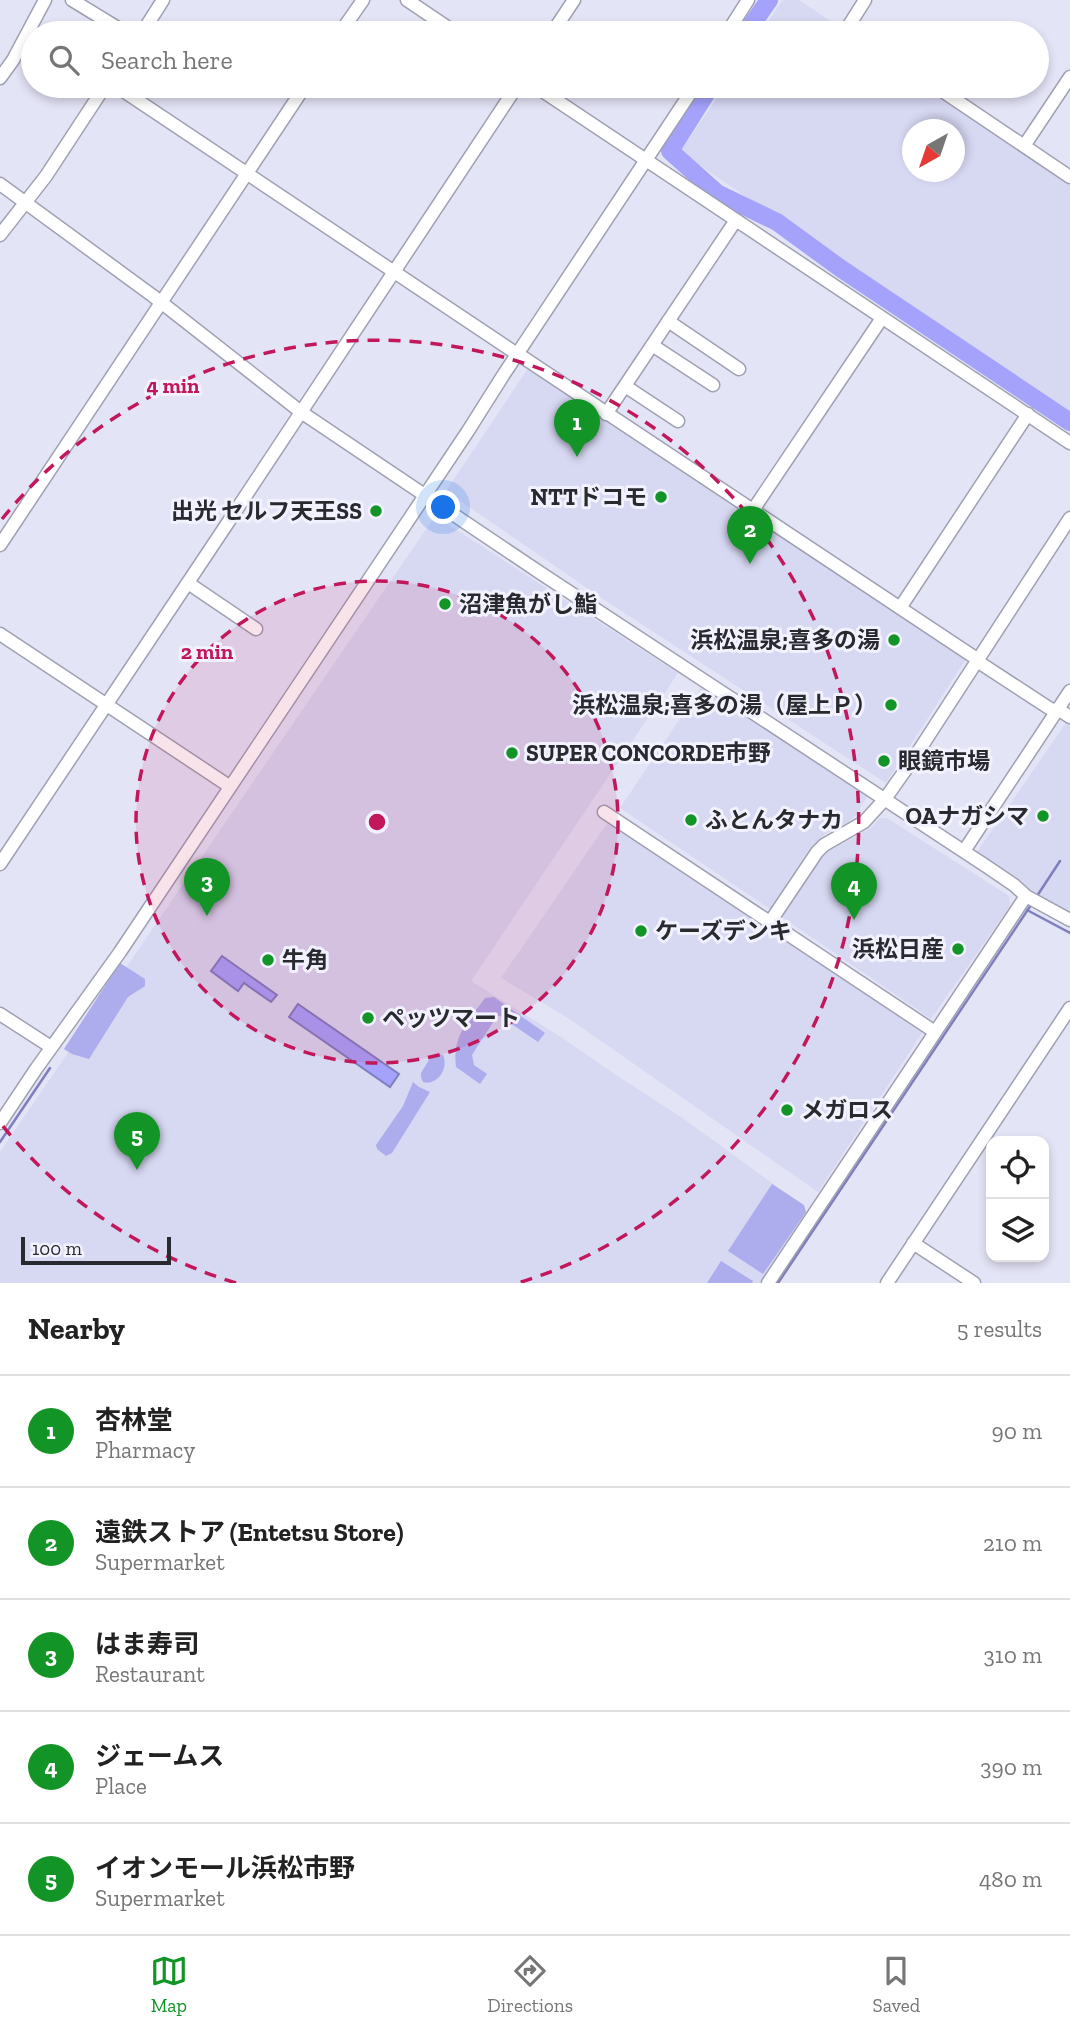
<!DOCTYPE html>
<html lang="en">
<head>
<meta charset="utf-8">
<style>
	body { margin:0; font-family:"Zilla Slab","Noto Sans JP",serif; background:#f2f2f2; color:#222 }
	.controls { position:absolute; right:21px; bottom:21px; display:grid; overflow:hidden; border-radius:14px; box-shadow:0 4px 10px #0003 }
	.controls button { width:63px; height:63px; display:grid; place-items:center; padding:0; border:0; border-bottom:2px solid #e0e0e0; background:#fff; color:#222; font:35px sans-serif }
	.compass { position:absolute; left:902px; top:119px; width:63px; height:63px; border-radius:50%; background:#fff; box-shadow:0 4px 10px #0003; rotate:220deg }
	.scale { position:absolute; left:21px; bottom:18px; width:150px; box-sizing:border-box; padding-left:7px; border:4px solid #292930; border-top:0; font-size:19px; line-height:24px; white-space:nowrap; color:#292930; -webkit-text-stroke:5px #f2f2fe; paint-order:stroke }
	.you { position:absolute; left:444px; top:508px; width:24px; height:24px; margin:-18px; border:5px solid #fff; border-radius:50%; background:#1a73e8; box-shadow:0 0 0 10px #1a73e833 }
	.badge { display:grid; place-items:center; width:46px; height:46px; border-radius:50%; background:#129427; color:#fff; font-size:23px; font-weight:700 }
	.pin { position:absolute; translate:-50% -58px; filter:drop-shadow(0 2px 4px #0008) }
	.pin::after { content:''; position:absolute; top:37px; width:24px; height:21px; background:inherit; clip-path:polygon(0 0,100% 0,50% 100%) }
	.list { margin:0; padding:0; list-style:none }
	h2 { display:flex; justify-content:space-between; align-items:center; height:91px; margin:0; padding:0 28px; font-size:30px }
	h2 small { font-size:23px; font-weight:400; color:#767676 }
	.list li { display:grid; grid-template-columns:46px 1fr auto; gap:21px; align-items:center; box-sizing:border-box; height:112px; padding:0 28px; border-top:2px solid #e0e0e0 }
	.list b { display:block; font-size:26px; white-space:nowrap }
	.list p { margin:0; font-size:23px; white-space:nowrap; color:#767676 }
	.list em { font-size:23px; font-style:normal; color:#767676 }
	.icon { flex:none; width:38px; height:38px; fill:none; stroke:currentColor; stroke-width:2; stroke-linecap:round; stroke-linejoin:round }
	.map { position:relative; flex:none; width:1070px; height:1283px; overflow:hidden }
	.search { position:absolute; background:#fff; box-shadow:0 4px 10px #0003; left:21px; right:21px; top:21px; height:77px; display:flex; align-items:center; gap:18px; box-sizing:border-box; padding:0 24px; border-radius:38px; color:#767676; font-size:26px }
	.sheet { height:651px; background:#fff }
	nav { display:flex; justify-content:space-around; align-items:center; box-sizing:border-box; height:98px; border-top:2px solid #e0e0e0; background:#fff; font-size:19px; color:#767676 }
	nav a { display:grid; justify-items:center; gap:4px }
	nav .on { color:#129427 }
	.map>svg:first-child { display:block }
	.built { fill:#d7d8f2; fill-rule:evenodd }
	.green { fill:#adaced }
	.water { fill:#a4a2fb; stroke:#7f7ebe; stroke-width:2 }
	.lines { fill:none; stroke-linecap:round; stroke-linejoin:round }
	.stream { stroke:#7f7ebe; stroke-width:2.5 }
	.river { stroke:#a4a2fb; stroke-width:18 }
	.minor-casing { stroke:#9fa0b1; stroke-width:15 }
	.minor { stroke:#fff; stroke-width:12 }
	.ring { fill:none; stroke:#c2185b; stroke-width:3.5; stroke-dasharray:12 9 }
	.poi-dot { fill:#129427; stroke:#f2f2fe; stroke-width:2.5 }
	.labels { text-anchor:middle; dominant-baseline:central; stroke-width:6; stroke-linejoin:round; paint-order:stroke }
	.poi-label { font-size:23px; font-weight:bold; fill:#292930; stroke:#f2f2fe; text-anchor:start }
	.centre { fill:#c2185b; stroke:#f2f2fe; stroke-width:3.5 }
	.ring-label { font-size:21px; text-anchor:middle; font-weight:bold; fill:#c2185b; stroke:#f2f2fe; stroke-width:6; stroke-linejoin:round; paint-order:stroke }
</style>
</head>
<body>
<div class="map">
<svg width="1070" height="1283" viewBox="0 0 1070 1283">
	<rect width="100%" height="100%" fill="#e4e4f7"/>
	<path class="built" d="M783,0H799L848,33H760Z
		M725,86H926L1070,182V416L680,152ZM912,130H954V172H912Z
		M529,367L966,659L886,783L600,597L446,491Z
		M435,516L678,673L471,981L561,1037L619,1077L684,1119L802,1205L805,1213L760,1283H0V1152Z
		M702,686L867,797L855,816L844,826L825,834L809,849L770,909L620,808Z
		M1070,717V912L1038,896L977,852Z
		M880,818H887L1009,896L1010,906L931,1019L782,917L811,870L824,854L871,828Z
		M610,819L922,1033L818,1192L568,1018L501,978Z"/>
	<path class="green" d="M120,963L145,979V986L128,997L89,1059L72,1054L64,1049Z
		M494,997L545,1033L538,1042L500,1016H497L472,1055L474,1065L487,1074L480,1084L456,1067C452,1035 468,1022 485,998Z
		M439,1054L443,1055C449,1067 438,1086 423,1082L421,1077V1073L432,1055Z
		M413,1082L419,1087L430,1092L392,1153L386,1156L377,1149L376,1145L403,1106Z
		M772,1184L804,1205L806,1212L763,1274L728,1251Z
		M721,1261L753,1281L752,1283H707Z"/>
	<path class="water" d="M222,956L277,995L271,1002L244,983L238,991L211,971Z
		M298,1004L399,1074L390,1087L289,1017Z"/>
	<g class="lines">
		<path class="stream" d="M1037,896L1060,861
			M1027,910L1070,933
			M0,1142L50,1068
			M778,1283L1031,905"/>
		<path class="river" d="M746,33L769,0
			M711,86L670,151L717,193L777,222L840,268L1070,422"/>
		<defs>
			<path id="minor" d="M72,0L126,33
				M407,0L456,33
				M142,33L163,0
				M340,33L363,0
				M552,33L574,0
				M727,33L748,0
				M857,33L848,27L865,0
				M0,78L13,60L45,0
				M116,86L517,354
				M535,86L1070,443
				M935,86L1070,177
				M1024,146L1070,77
				M0,184L153,296L301,412L542,574L986,866L1014,885L1026,896L1070,920
				M0,235L46,176L105,86
				M668,321L739,369
				M652,345L713,385
				M518,354L977,659L980,663L1052,710L1058,709L1070,717
				M625,386L678,421
				M606,414L736,220
				M753,510L882,318
				M0,545L305,86
				M188,583L256,629
				M900,608L1028,414
				M0,634L229,786
				M604,812L935,1032
				M964,851L1070,691
				M0,864L229,521L517,86
				M770,922L817,852L824,845L864,822L885,799L916,755L1070,518
				M0,1014L51,1047
				M0,1123L36,1069L120,952L468,431L504,374L695,86
				M913,1243L974,1283
				M768,1283L1026,896
				M887,1283L1070,1008"/>
		</defs>
		<use href="#minor" class="minor-casing"/>
		<use href="#minor" class="minor"/>
	</g>
	<circle cx="377" cy="822" r="241" fill="#c2185b" fill-opacity=".12"/>
	<g class="ring">
		<circle cx="377" cy="822" r="241"/>
		<path d="M236 1283A482 482 0 0 1 2 1125M2 519A482 482 0 1 1 518 1283"/>
	</g>
	<g class="poi-dot">
		<circle cx="661" cy="497" r="7"/>
		<circle cx="376" cy="511" r="7"/>
		<circle cx="445" cy="604" r="7"/>
		<circle cx="894" cy="640" r="7"/>
		<circle cx="891" cy="705" r="7"/>
		<circle cx="512" cy="753" r="7"/>
		<circle cx="884" cy="761" r="7"/>
		<circle cx="1043" cy="816" r="7"/>
		<circle cx="691" cy="820" r="7"/>
		<circle cx="641" cy="931" r="7"/>
		<circle cx="958" cy="949" r="7"/>
		<circle cx="268" cy="960" r="7"/>
		<circle cx="368" cy="1018" r="7"/>
		<circle cx="787" cy="1110" r="7"/>
	</g>
	<g class="labels">
		<g class="poi-label">
			<text x="647" y="497" text-anchor="end">NTTドコモ</text>
			<text x="362" y="511" text-anchor="end">出光 セルフ天王SS</text>
			<text x="459" y="604">沼津魚がし鮨</text>
			<text x="880" y="640" text-anchor="end">浜松温泉;喜多の湯</text>
			<text x="877" y="705" text-anchor="end">浜松温泉;喜多の湯（屋上Ｐ）</text>
			<text x="526" y="753">SUPER CONCORDE市野</text>
			<text x="898" y="761">眼鏡市場</text>
			<text x="1029" y="816" text-anchor="end">OAナガシマ</text>
			<text x="705" y="820">ふとんタナカ</text>
			<text x="655" y="931">ケーズデンキ</text>
			<text x="944" y="949" text-anchor="end">浜松日産</text>
			<text x="282" y="960">牛角</text>
			<text x="382" y="1018">ペッツマート</text>
			<text x="801" y="1110">メガロス</text>
		</g>
	</g>
	<circle cx="377" cy="822" r="10" class="centre"/>
	<g class="ring-label">
		<text x="173" y="393">4 min</text>
		<text x="207" y="659">2 min</text>
	</g>
</svg>
<div class="controls">
<button><svg class="icon" aria-label="locate" viewBox="0 0 24 24"><circle cx="12" cy="12" r="6"/><path d="M12 2v4M12 18v4M2 12h4M18 12h4"/></svg></button>
<button><svg class="icon" aria-label="layers" viewBox="0 0 24 24"><path d="M12 4l9 5-9 5-9-5zM3 14l9 5 9-5"/></svg></button>
</div>
<svg class="compass" viewBox="-18 -18 36 36"><path d="M0-13l5 13h-10z" fill="#e53935"/><path d="M0 13l5-13h-10z" fill="#767676"/></svg>
<div class="scale">100 m</div>
<div class="you"></div>
<div class="pin badge" style="left:577px;top:457px">1</div>
<div class="pin badge" style="left:750px;top:564px">2</div>
<div class="pin badge" style="left:207px;top:916px">3</div>
<div class="pin badge" style="left:854px;top:920px">4</div>
<div class="pin badge" style="left:137px;top:1170px">5</div>
<div class="search"><svg class="icon" aria-label="search" viewBox="0 0 24 24"><circle cx="10" cy="10" r="6"/><path d="M15 15l6 6"/></svg>Search here</div>
</div>
<section class="sheet">
<h2>Nearby<small>5 results</small></h2>
<ul class="list">
<li><span class="badge">1</span><div><b>杏林堂</b><p>Pharmacy</p></div><em>90 m</em></li>
<li><span class="badge">2</span><div><b>遠鉄ストア (Entetsu Store)</b><p>Supermarket</p></div><em>210 m</em></li>
<li><span class="badge">3</span><div><b>はま寿司</b><p>Restaurant</p></div><em>310 m</em></li>
<li><span class="badge">4</span><div><b>ジェームス</b><p>Place</p></div><em>390 m</em></li>
<li><span class="badge">5</span><div><b>イオンモール浜松市野</b><p>Supermarket</p></div><em>480 m</em></li>
</ul>
</section>
<nav>
<a class="on"><svg class="icon" aria-label="map" viewBox="0 0 24 24"><path d="M3 6l6-2 6 2 6-2v14l-6 2-6-2-6 2zM9 4v14M15 6v14"/></svg>Map</a>
<a><svg class="icon" aria-label="directions" viewBox="0 0 24 24"><path d="M12 3l9 9-9 9-9-9zM9 14v-3h6M13 9l2 2-2 2"/></svg>Directions</a>
<a><svg class="icon" aria-label="saved" viewBox="0 0 24 24"><path d="M7 4h10v16l-5-4-5 4z"/></svg>Saved</a>
</nav>
</body>
</html>
